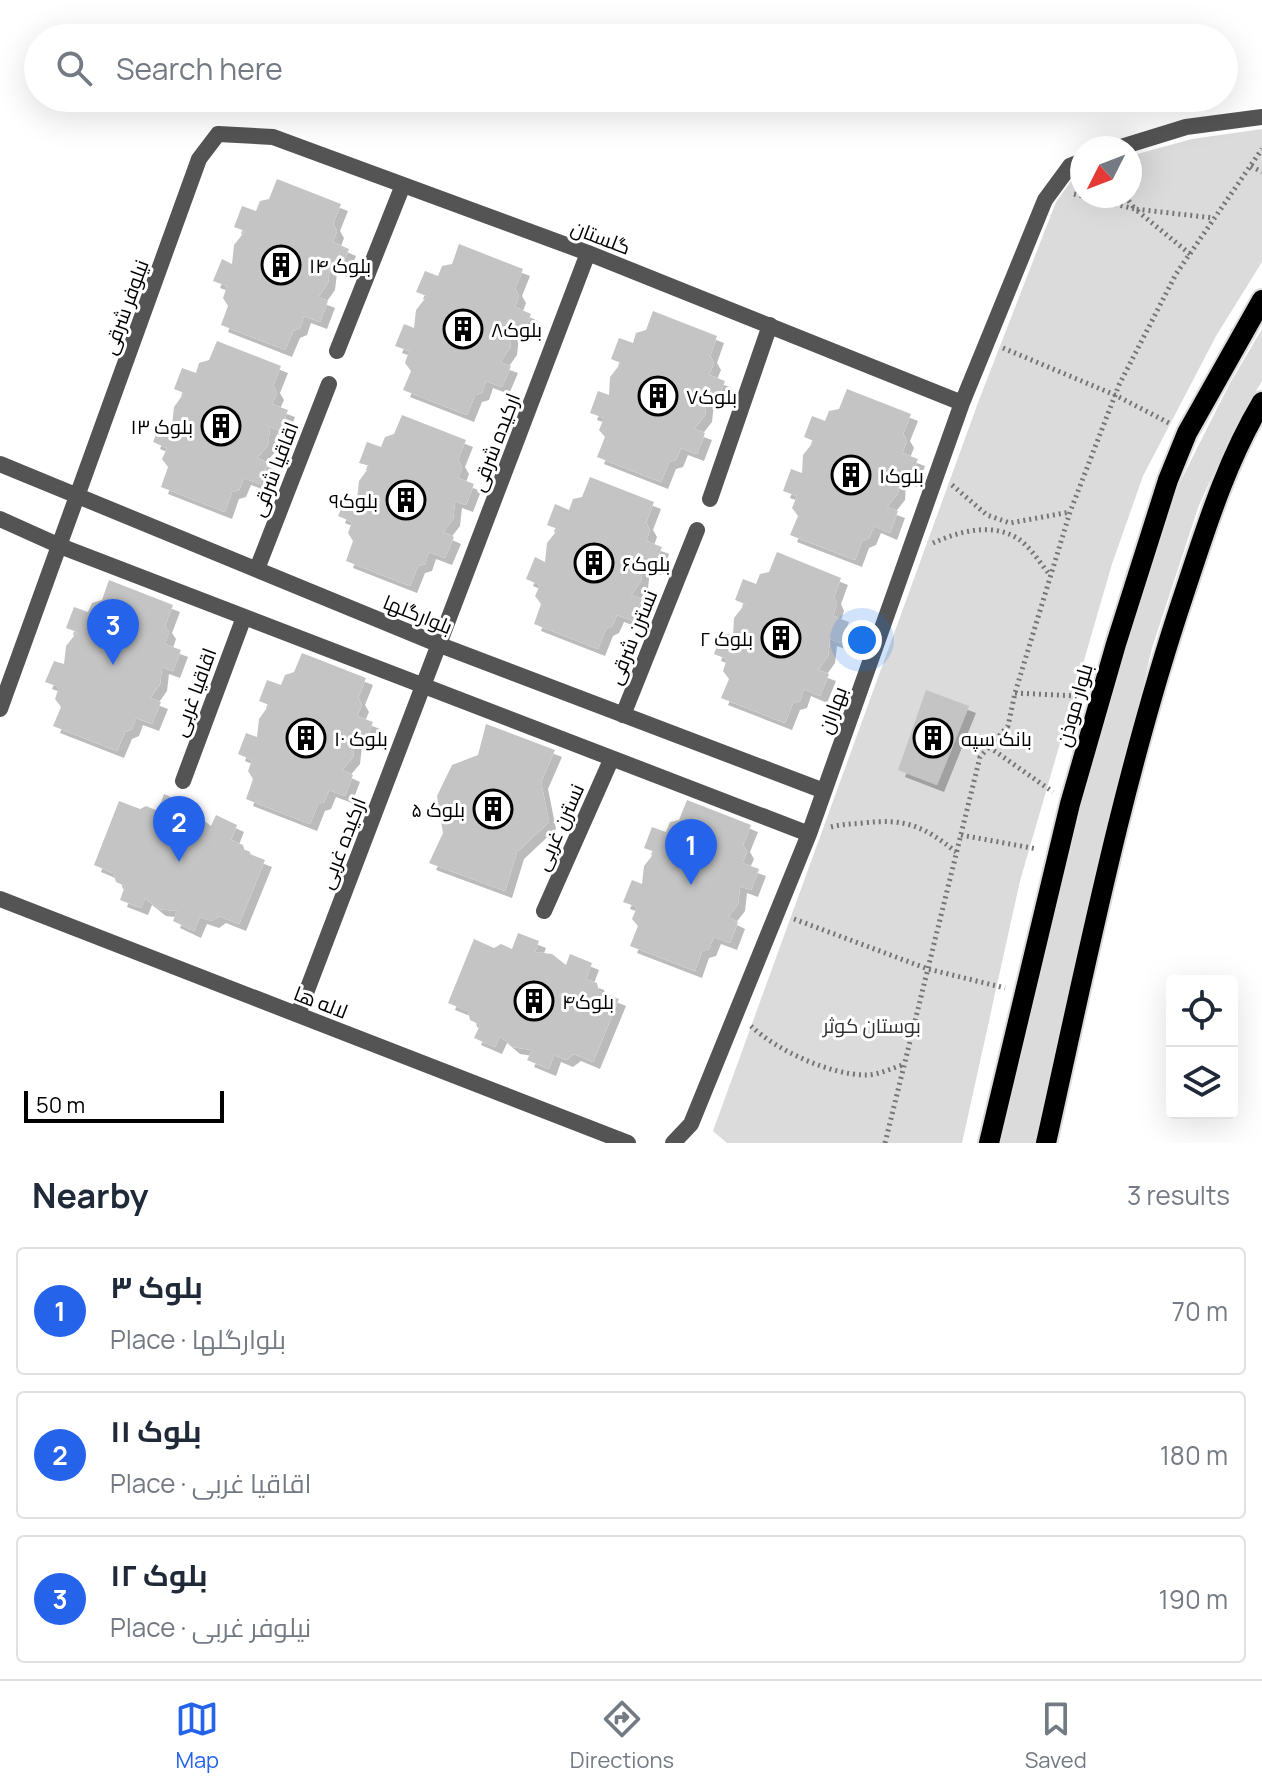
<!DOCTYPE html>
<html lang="en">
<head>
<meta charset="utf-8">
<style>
	body { margin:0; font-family:Manrope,Cairo,sans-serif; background:#f2f2f3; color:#1f2937 }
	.controls { position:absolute; right:24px; bottom:24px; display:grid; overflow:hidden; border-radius:8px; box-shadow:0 8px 32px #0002 }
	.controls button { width:72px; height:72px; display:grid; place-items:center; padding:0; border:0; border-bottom:2px solid #e0e1e3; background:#fff; color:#1f2937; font:40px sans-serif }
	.compass { position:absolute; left:1070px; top:136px; width:72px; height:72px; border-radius:50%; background:#fff; box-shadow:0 8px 32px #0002; rotate:228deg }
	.scale { position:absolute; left:24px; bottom:20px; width:200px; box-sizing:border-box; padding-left:8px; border:4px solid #000; border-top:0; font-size:22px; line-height:28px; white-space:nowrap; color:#000; -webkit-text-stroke:6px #fff; paint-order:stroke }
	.you { position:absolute; left:862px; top:640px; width:28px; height:28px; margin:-20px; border:6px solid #fff; border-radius:50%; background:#1a73e8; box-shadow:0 0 0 12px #1a73e833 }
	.badge { display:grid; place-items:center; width:52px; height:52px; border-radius:50%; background:#2563eb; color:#fff; font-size:26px; font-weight:700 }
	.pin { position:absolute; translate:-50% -66px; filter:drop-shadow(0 2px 4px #0008) }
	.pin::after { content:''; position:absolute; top:42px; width:28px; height:24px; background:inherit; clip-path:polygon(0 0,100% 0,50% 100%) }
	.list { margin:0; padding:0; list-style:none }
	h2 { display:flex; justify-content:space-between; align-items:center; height:104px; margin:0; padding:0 32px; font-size:34px }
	h2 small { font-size:26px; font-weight:400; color:#747a83 }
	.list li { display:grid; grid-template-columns:52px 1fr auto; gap:24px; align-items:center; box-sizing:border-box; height:128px; margin:0 16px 16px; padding:0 16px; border:2px solid #e0e1e3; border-radius:8px }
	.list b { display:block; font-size:30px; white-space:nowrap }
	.list p { margin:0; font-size:26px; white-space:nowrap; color:#747a83 }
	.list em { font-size:26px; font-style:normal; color:#747a83 }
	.icon { flex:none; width:44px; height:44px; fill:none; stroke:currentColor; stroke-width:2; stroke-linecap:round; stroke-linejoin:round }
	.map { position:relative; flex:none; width:1262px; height:1143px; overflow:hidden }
	.search { position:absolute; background:#fff; box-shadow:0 8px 32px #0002; left:24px; right:24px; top:24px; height:88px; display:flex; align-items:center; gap:20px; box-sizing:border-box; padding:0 28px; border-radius:44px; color:#747a83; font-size:30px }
	.sheet { height:536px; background:#fff }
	nav { display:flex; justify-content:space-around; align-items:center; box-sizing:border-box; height:112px; border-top:2px solid #e0e1e3; background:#fff; font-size:22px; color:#747a83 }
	nav a { display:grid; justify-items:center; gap:4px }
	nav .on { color:#2563eb }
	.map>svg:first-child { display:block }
	.green { fill:#dbdbdb }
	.building { fill:#c4c4c4; filter:url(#shadow) }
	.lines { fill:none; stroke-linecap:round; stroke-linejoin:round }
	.primary-casing { stroke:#dbdbdb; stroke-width:24 }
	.path { stroke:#767676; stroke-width:5; stroke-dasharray:2 4; stroke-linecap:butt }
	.minor { stroke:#545454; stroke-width:16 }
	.primary { stroke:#000; stroke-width:20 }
	.labels { text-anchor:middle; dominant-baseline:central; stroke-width:6; stroke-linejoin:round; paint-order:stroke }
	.street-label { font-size:20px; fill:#000; stroke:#fff }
	.poi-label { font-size:20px; fill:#000; stroke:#fff; text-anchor:start }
	.park-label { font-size:20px; fill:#323232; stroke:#fff }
</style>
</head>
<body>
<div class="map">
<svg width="1262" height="1143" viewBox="0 0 1262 1143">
	<defs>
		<filter id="shadow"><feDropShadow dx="7" dy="7" stdDeviation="0" flood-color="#0004"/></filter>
	</defs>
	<rect width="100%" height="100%" fill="#fff"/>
	<path class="green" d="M1262,129V262L1216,336L1143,476L1112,564L1020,881L962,1143H727L713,1131L979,400L1056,202L1082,166V196H1130V156L1192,139Z
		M1262,329V381L1238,421L1199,505L1152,648L1039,1143H998L1081,795L1118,659L1177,488L1230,383Z"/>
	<path class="building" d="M277,179L341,204L333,224L337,231L333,242L349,249L340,270L330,266L328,283L318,297L328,301L320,322L304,316L300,328L293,331L285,350L221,325L228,306L223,298L227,286L213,281L222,259L232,264L234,245L245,231L234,227L242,206L256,211L260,201L269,199Z
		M459,244L523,269L515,289L519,296L515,307L531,314L523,335L512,330L510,348L500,362L511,366L502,387L486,381L482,393L475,395L467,415L403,390L411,371L405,363L409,351L395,346L404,324L414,328L416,310L427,296L416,292L425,271L438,276L442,266L452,264Z
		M653,311L717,336L710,356L714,363L709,375L725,381L717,402L707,397L705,415L694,429L705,433L697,454L681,448L676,460L669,462L661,482L597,457L605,437L599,430L604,418L590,413L598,391L609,395L610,377L621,363L611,359L619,338L633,343L636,333L646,330Z
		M217,341L281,366L273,386L277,393L272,404L288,410L280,431L270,427L268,445L257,458L268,463L260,484L244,478L239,490L232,492L225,512L161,487L168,467L162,459L167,448L153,442L161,421L172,425L174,407L184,393L174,389L182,368L196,373L199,363L209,360Z
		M847,389L911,414L903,434L907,441L902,453L918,459L910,480L899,476L898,493L887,507L898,511L890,533L874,526L869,538L862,541L855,560L790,535L798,516L792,508L797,496L783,491L791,469L802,473L803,455L814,441L804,437L812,416L825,421L829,411L839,409Z
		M402,415L466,440L458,460L462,467L458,478L474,484L466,505L455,501L453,519L443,532L454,537L445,558L429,552L425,564L418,566L410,586L346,561L353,541L348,533L352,522L338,516L347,495L357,499L359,481L370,466L359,463L367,442L381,447L385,437L394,434Z
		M590,477L654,502L646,523L650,530L646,541L662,547L654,568L643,564L641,581L631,595L642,599L633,621L617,615L612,626L606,629L598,649L534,624L541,604L535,596L540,585L526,579L535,557L545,562L547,543L558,529L547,525L555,504L569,510L573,499L582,497Z
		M777,552L841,578L834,597L837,604L833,616L849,622L841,643L830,639L828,656L818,670L829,674L820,696L804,689L800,701L793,703L785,723L721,698L729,679L723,671L727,659L714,654L722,632L733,636L734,618L745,604L735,600L743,579L756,584L760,574L769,572Z
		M109,580L173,605L165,626L169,632L165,644L181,650L173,671L162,667L160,684L150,698L161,702L152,724L136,718L132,729L125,732L117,751L53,726L61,707L55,699L59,687L45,682L54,661L64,664L66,646L77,632L66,628L74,607L88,612L92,603L102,600Z
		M302,653L366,678L358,698L362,705L357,716L373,722L365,743L355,739L353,757L342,770L353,775L345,796L329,790L324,802L318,804L310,824L246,799L253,779L248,771L252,760L238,754L246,733L257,737L259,719L269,705L259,701L267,680L281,685L285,675L294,672Z
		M926,690L969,706L937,785L898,770Z
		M486,724L555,750L541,782L549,822L517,852L505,891L429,863L443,833L437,796L452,765L478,755Z
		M164,794L185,803L181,814L198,816L211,826L216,815L237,825L231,840L243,845L245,852L265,860L239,924L219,916L212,921L200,917L194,931L173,921L177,911L159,909L145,898L141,908L120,900L125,886L116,882L113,873L94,865L119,801L140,809L146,806L158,811Z
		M687,800L751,825L743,845L747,852L742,863L759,869L751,890L740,886L738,904L728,917L738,922L730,943L714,937L709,949L702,951L695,971L630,946L638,926L632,919L637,907L623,902L632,880L642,884L644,866L655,852L644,848L652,827L666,832L670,822L679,820Z
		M518,933L539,941L535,952L552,954L566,965L570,954L592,963L586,979L597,983L599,991L619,999L593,1062L574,1054L566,1060L554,1055L549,1069L527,1060L532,1050L513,1047L500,1036L495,1047L474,1038L480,1025L470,1020L468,1011L448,1003L474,939L494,948L501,944L512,949Z"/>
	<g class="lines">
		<defs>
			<path id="primary" d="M989,1143L1070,804L1116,644L1168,480L1187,433L1262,300
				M1046,1143C1087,959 1124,773 1184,594C1206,528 1226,462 1262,402"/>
		</defs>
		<use href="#primary" class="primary-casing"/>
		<path class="path" d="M1251,166L1262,172
			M1074,194L1135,209L1190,254
			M1125,196L1135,209L1214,218
			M1003,348L1115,395L1169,423
			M952,485L987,515L1010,523L1070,512
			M933,543C958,532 990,522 1017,538C1030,546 1040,563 1050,575
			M1015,693L1077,696
			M989,747L1053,792
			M831,827C842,824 852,824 863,823C905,818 924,826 956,852
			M961,835L1037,849
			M794,919L928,969L1005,988
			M751,1026C776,1050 830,1075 866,1075C878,1075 892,1068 903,1065
			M885,1143L980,757L1008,726L1015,693L1070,512L1119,385L1176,274L1262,149"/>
		<path class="minor" d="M1118,148L1186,127L1262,117
			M337,351L403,185
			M0,464L440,645L824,791
			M710,499L770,325
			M0,519L60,546L809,834
			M257,569L329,384
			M0,709L199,159L218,134L273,137L588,253L962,403
			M623,715L697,530
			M183,781L244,617
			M0,899L628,1143
			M544,911L611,760
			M298,1014L588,253
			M673,1143L691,1124L809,834L962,403L987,342L1045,200L1070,166L1082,161"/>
		<use href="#primary" class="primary"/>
	</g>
	<defs>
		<symbol id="building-ring" viewBox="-11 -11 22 22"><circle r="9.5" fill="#fff" stroke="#000" stroke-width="1.5"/><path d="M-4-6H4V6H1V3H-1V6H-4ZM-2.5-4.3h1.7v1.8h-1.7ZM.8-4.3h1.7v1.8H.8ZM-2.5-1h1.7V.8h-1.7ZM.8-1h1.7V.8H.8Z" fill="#000"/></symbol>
	</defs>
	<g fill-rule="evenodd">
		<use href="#building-ring" x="259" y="243" width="44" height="44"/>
		<use href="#building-ring" x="441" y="307" width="44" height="44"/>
		<use href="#building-ring" x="636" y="374" width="44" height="44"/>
		<use href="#building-ring" x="199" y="404" width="44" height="44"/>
		<use href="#building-ring" x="829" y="453" width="44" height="44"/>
		<use href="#building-ring" x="384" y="478" width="44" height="44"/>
		<use href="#building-ring" x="572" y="541" width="44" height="44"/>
		<use href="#building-ring" x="759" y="616" width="44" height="44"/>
		<use href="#building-ring" x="284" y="716" width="44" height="44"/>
		<use href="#building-ring" x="911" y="716" width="44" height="44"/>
		<use href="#building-ring" x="471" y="787" width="44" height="44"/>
		<use href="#building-ring" x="512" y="979" width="44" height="44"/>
	</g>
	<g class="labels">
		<g class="street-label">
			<text transform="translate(601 237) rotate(21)">گلستان</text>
			<text transform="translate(125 307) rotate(-70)">نیلوفر شرقی</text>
			<text transform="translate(495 442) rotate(-69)">ارکیده شرقی</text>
			<text transform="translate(274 469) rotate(-69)">اقاقیا شرقی</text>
			<text transform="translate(418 614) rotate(22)">بلوارگلها</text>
			<text transform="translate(632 637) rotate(-68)">نسترن شرقی</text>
			<text transform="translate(194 692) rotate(-70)">اقاقیا غربی</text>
			<text transform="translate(1074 705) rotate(-74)">بلوار موذن</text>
			<text transform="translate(832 710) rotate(-70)">بهاران</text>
			<text transform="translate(559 827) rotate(-66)">نسترن غربی</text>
			<text transform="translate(342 843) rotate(-69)">ارکیده غربی</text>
			<text transform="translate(321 1002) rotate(21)">لاله ها</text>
		</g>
		<g class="poi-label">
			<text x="309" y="265">بلوک ۱۴</text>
			<text x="491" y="329">بلوک۸</text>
			<text x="686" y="396">بلوک۷</text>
			<text x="193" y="426" text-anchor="end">بلوک ۱۳</text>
			<text x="879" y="475">بلوک۱</text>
			<text x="378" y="500" text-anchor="end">بلوک۹</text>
			<text x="622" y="563">بلوک۶</text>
			<text x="753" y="638" text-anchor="end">بلوک ۲</text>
			<text x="334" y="738">بلوک ۱۰</text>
			<text x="961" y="738">بانک سپه</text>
			<text x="465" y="809" text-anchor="end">بلوک ۵</text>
			<text x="562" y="1001">بلوک۴</text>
		</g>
		<g class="park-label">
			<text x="872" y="1025">بوستان کوثر</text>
		</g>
	</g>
</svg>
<div class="controls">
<button><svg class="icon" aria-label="locate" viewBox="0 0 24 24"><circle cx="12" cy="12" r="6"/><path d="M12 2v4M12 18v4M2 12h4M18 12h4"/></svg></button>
<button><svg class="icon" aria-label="layers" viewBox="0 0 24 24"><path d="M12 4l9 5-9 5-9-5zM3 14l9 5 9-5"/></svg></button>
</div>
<svg class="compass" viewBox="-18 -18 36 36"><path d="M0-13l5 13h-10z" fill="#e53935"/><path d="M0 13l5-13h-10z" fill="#747a83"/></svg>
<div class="scale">50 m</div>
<div class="you"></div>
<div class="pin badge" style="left:691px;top:885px">1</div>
<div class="pin badge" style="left:179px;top:862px">2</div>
<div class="pin badge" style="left:113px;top:665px">3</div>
<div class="search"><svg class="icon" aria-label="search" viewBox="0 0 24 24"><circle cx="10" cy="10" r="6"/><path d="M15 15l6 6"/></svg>Search here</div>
</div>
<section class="sheet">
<h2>Nearby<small>3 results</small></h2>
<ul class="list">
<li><span class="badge">1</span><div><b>بلوک ۳</b><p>Place · بلوارگلها</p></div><em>70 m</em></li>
<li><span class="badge">2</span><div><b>بلوک ۱۱</b><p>Place · اقاقیا غربی</p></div><em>180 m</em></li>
<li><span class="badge">3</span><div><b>بلوک ۱۲</b><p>Place · نیلوفر غربی</p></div><em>190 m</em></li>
</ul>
</section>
<nav>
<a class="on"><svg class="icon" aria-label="map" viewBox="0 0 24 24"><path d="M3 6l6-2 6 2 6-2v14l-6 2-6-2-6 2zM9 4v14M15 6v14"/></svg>Map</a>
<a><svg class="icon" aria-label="directions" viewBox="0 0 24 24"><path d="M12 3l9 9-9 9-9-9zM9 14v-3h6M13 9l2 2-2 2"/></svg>Directions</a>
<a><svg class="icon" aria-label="saved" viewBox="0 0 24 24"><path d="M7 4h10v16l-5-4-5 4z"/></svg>Saved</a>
</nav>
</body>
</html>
